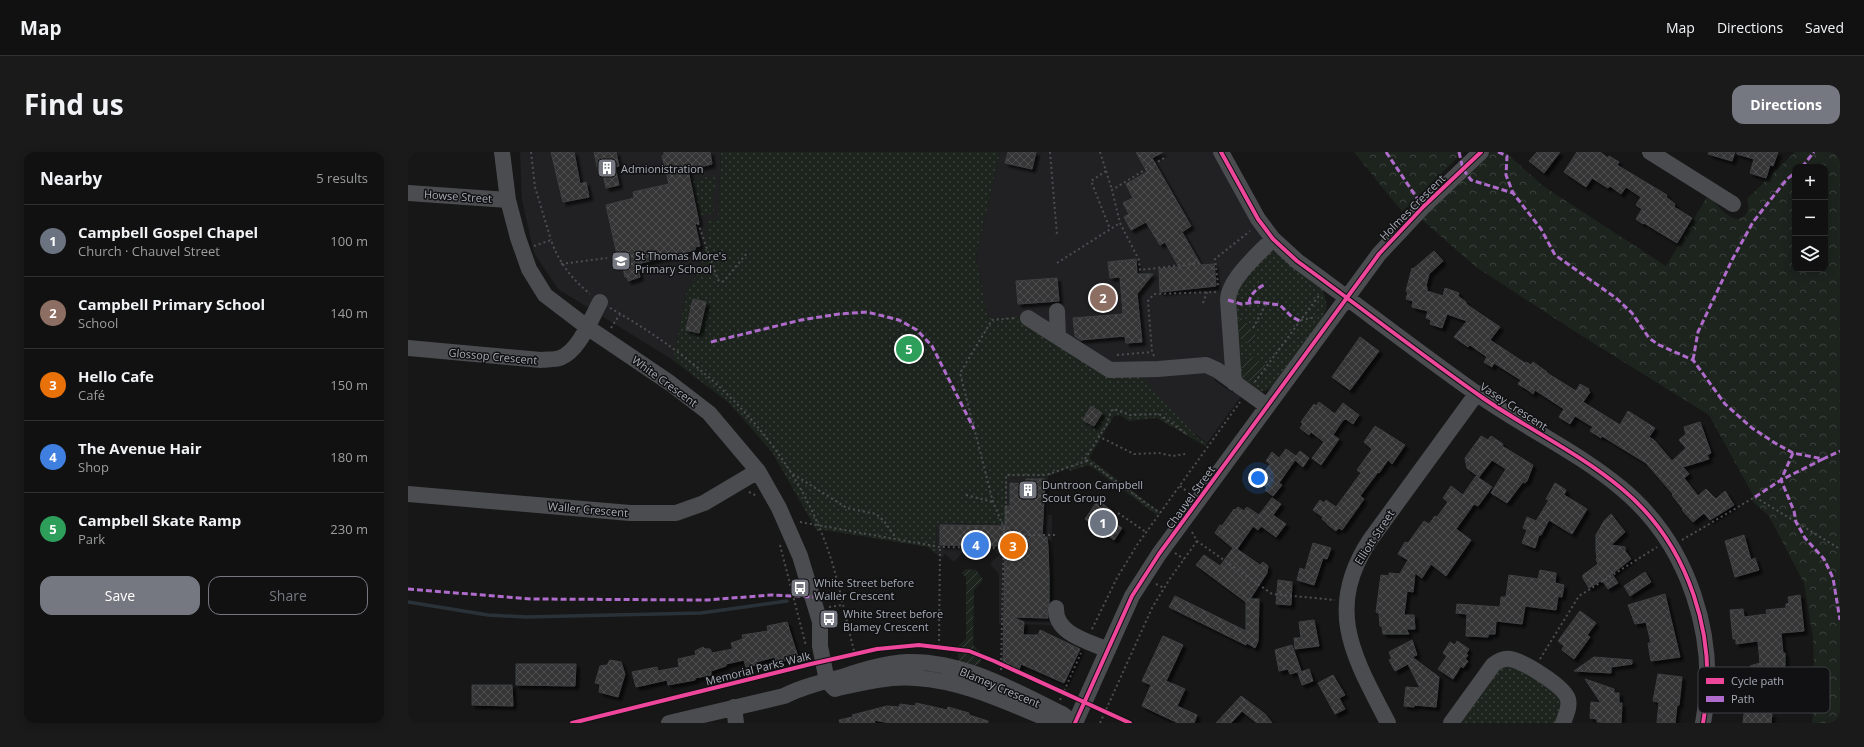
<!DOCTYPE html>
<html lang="en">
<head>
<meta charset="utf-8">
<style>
	body { margin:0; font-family:"Open Sans",sans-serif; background:#1a1a1a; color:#f1f3f6 }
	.controls { position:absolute; right:12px; top:12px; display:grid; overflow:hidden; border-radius:8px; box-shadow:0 2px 10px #0003 }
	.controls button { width:36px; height:36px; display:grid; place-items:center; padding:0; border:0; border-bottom:1px solid #303131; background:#111; color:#f1f3f6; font:20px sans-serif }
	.you { position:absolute; left:850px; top:326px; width:14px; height:14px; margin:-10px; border:3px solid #fff; border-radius:50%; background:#1a73e8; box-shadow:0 0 0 6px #1a73e833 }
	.badge { display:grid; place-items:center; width:26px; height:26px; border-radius:50%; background:#757880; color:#fff; font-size:13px; font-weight:700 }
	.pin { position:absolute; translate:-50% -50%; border:2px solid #fff; box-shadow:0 1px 4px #0006 }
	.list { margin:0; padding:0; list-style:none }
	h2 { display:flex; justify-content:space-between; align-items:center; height:52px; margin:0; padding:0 16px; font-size:17px }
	h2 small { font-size:13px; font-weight:400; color:#9c9d9f }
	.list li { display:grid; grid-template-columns:26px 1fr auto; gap:12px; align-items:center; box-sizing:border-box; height:72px; padding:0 16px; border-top:1px solid #303131 }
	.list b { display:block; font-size:15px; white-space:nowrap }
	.list p { margin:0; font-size:13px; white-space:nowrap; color:#9c9d9f }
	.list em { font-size:13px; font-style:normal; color:#9c9d9f }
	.actions { display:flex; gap:8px; padding:12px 16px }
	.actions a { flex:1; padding:9px 0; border:1px solid #757880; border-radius:12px; text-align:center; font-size:14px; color:#757880 }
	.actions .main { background:#757880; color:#fff }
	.icon { flex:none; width:22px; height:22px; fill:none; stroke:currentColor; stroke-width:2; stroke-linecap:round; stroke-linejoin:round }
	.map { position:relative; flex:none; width:1432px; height:571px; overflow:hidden; border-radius:12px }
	header { display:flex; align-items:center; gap:24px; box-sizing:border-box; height:56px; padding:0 20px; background:#111; border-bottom:1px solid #303131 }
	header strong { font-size:19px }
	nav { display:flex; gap:22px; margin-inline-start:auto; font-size:14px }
	.intro { display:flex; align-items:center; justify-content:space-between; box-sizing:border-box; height:96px; padding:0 24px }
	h1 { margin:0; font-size:28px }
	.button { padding:10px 18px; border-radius:12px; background:#757880; color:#fff; font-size:14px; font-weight:700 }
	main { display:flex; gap:24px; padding:0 24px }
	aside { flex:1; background:#111; border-radius:12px; box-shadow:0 2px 10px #0003 }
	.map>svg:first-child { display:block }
	.built { fill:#212123 }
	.forest { fill:url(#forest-crowns); fill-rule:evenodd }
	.park { fill:url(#park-dots) }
	.garden { fill:url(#garden-furrows) }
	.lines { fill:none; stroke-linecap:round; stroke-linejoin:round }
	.stream { stroke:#2a3239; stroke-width:3.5 }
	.building { fill:url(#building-cross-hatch); stroke:#3f4043; filter:url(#shadow) }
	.path { stroke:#4d4e52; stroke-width:2; stroke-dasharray:2 3; stroke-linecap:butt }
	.minor { stroke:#4b4c50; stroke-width:16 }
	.quiet { stroke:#b06ccc; stroke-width:3; stroke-dasharray:6 3; stroke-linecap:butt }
	.cycleway-casing { stroke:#111113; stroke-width:6 }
	.cycleway { stroke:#ed469a; stroke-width:4 }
	.labels { text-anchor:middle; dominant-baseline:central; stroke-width:3; stroke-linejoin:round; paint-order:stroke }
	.poi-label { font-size:11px; fill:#a8adb8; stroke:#111113; text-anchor:start }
	.street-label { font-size:11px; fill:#a8adb8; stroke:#111113 }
	.key { fill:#111113; stroke:#3e4045; stroke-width:1 }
	.key-label { font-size:11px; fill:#a8adb8 }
</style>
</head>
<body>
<header>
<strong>Map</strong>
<nav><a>Map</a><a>Directions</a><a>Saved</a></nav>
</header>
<div class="intro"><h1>Find us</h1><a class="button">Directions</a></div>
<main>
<aside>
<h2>Nearby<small>5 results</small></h2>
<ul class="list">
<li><span class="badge" style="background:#6b7280">1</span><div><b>Campbell Gospel Chapel</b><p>Church · Chauvel Street</p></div><em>100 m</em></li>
<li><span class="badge" style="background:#8d6e63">2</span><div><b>Campbell Primary School</b><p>School</p></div><em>140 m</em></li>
<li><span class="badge" style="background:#e8710a">3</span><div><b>Hello Cafe</b><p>Café</p></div><em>150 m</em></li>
<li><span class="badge" style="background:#3f7fe0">4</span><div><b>The Avenue Hair</b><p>Shop</p></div><em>180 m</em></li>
<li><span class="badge" style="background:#2e9e5b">5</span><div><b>Campbell Skate Ramp</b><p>Park</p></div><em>230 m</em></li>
</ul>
<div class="actions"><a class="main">Save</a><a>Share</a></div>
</aside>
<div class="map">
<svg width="1432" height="571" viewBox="0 0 1432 571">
	<defs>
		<pattern id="forest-crowns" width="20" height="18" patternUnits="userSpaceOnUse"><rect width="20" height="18" fill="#1d241e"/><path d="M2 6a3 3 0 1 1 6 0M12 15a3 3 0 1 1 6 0" fill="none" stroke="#3b413d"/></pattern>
		<pattern id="park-dots" width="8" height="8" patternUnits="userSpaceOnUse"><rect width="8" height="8" fill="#1d241e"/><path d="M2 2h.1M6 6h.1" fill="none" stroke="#3b413d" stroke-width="1.8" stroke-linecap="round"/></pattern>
		<pattern id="garden-furrows" width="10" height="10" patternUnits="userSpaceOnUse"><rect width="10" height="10" fill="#1d241e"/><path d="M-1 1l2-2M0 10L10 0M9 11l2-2" fill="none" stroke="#3b413d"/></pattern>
		<pattern id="building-cross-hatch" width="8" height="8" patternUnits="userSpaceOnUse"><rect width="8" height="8" fill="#353536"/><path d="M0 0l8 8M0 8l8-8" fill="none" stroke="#4f5051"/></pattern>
		<filter id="shadow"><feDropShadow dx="3.5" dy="3.5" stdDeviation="1" flood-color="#0009"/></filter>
	</defs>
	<rect width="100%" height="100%" fill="#171717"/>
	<path class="built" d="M112,0H313L310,66L299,70V88L292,118L279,137L265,208L150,137L126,101L114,48Z
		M592,0H806L855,84L817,214H814L806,228L822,239L834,243L799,291L709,224L613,165L580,166L568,105Z
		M640,324V363H644L643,459L647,473L591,472V422L582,412L591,403L587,399L557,398L546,410L537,402L534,406L528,402L529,371L596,372L599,325Z"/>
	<path class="forest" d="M946,0H1055L994,60Z
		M1082,0H1097L1135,34L1258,114L1300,43C1308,50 1326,78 1338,62C1341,58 1341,53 1339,47L1387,0H1432V571H1404L1407,538L1405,486L1396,431L1361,364L1345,350V343L1301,263L1174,184L1068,115L1013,67ZM1387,15H1417V117H1387Z"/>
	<path class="park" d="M313,0H592L568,105L580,166L613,165L653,191L732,223L790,286L799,291L797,294L749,266L721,269L712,263L706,264L681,306L752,360L749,363L681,313L662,319L661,316L638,325H599L597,372L529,371L528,402L520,395L416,378L409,379L364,300L321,251L265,208L279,137L292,118L299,88V69L310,66Z
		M306,24L308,30L304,45L306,61L292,64L285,28Z
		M864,99H868L915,138L919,154L914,167L864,235C853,246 841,233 832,226L824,154L830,133Z
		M1100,512L1147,538L1154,547L1150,571H1050L1086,520Z"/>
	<path class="garden" d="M833,166L837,167L842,178L849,184L847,189L840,191C831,187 827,173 833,166Z
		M846,205L858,214L844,232L835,225L833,210L834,207Z
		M558,417L568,418L575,428L566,438L565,493L574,502L572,511L568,514L551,510L549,495L558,487V425L553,421Z"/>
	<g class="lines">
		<path class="stream" d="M0,450L80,463L118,465L293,461L379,449"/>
	</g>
	<path class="building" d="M143,0H166L172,32L178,30L181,45L155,50Z
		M186,0H208L211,14L207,15L211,33L198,36L194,18L190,19Z
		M256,0H302L304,12L280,18L291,71L287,72L292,94L287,95V98L229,112L232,125L220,129L219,125H217L213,107H210L198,53L226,46L225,40L261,32L254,4L256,3Z
		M600,0H628L624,17L597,11Z
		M728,0H755L744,6L783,74L774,80L793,113L806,112L808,134L752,140L751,117L771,115L757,90L752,93L738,70L723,78L716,65L721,62L715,51L725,46L718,32L739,20Z
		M1129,0H1152L1136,21L1121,9Z
		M1169,0H1192L1200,6L1201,4L1211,10L1209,13L1259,43L1258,45L1267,52L1266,55L1284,66L1269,91L1236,71L1235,72L1228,67L1234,57L1228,53L1233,45L1218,35L1213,42L1202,34L1200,36L1184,26L1178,35L1156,20Z
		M1301,0H1327L1324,9L1300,2Z
		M1329,0H1370L1365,14L1362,13L1358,26L1342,21L1346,7L1329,2Z
		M1026,99L1035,109L1021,122L1018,134L1019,135V139L1035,144L1037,136L1051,141L1050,144L1058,150V152L1092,175L1082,188L1117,211L1118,210L1123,213L1125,210L1139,220V221L1168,239L1172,232L1181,237L1180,239L1182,240L1175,250L1212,273L1220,259L1247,276L1241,285L1246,288L1264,309L1278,296L1271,288L1278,282L1276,275L1292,270L1303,301L1299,303L1301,307L1275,315L1281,322L1276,326L1290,344L1298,337L1308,347L1317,339L1326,353L1302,368L1296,361L1285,370L1274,358L1275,357L1264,343L1265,342L1238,311L1194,284L1193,286L1182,279L1185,275L1167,264L1162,272L1151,265L1156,257L1127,238L1125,242L1120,238L1110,232L1113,228L1086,211L1084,215L1076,210L1079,205L1062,193L1060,195L1046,185L1059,169L1039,162L1034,176L1022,172L1023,168L1018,166L1020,159L1004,155L1005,149L998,147L1000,140L998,139L1004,116L1005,117Z
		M728,107L729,122H745L729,142L734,190L718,191L717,184L672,188L667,184L665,166L715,162L712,125L702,126L700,110Z
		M649,126L651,149L610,152L608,129Z
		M285,147L298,150L291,181L278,178Z
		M952,185L971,199L942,238L924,225Z
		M911,250L927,262L935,251L951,263L945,272L938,267L935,268L925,283L931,287L913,313L904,306L916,290L903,280L901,283L892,276L895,272L893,270L906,252L908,254Z
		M683,254L694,261L686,274L675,268Z
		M967,274L997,293L984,312L980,308L971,321L970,320L952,344L956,347L934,378L931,376L928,379L919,372V371L914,367L915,365L905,358L912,348L916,351L918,348L928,355L953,321L949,318L964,297L956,290Z
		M1073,284L1080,288L1083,284L1095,292L1094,294L1125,313L1119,329L1117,331L1115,330L1099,351L1083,341L1098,317L1084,308L1071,325L1059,316L1057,306Z
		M878,297L888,304L892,299L901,306L895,315L887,308L871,331L874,333L865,344L857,338L859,336L850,329L862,312L858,309L864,300L871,306Z
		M1068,324L1084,335L1070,354L1066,352L1048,377L1063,388L1038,424L1023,412L1014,426L1007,421L1005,440L999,439L996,463H1006L1007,477H998L1001,482H975L974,474H972L971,461L968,460L973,423L981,424V421L992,422L1000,408L990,402L997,390L1000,391L1016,369L1021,372L1027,364L1029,365L1040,350L1035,346L1043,334L1055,343Z
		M618,327H637L634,385H639L640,395L641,425V450L639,457L640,466L604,465L616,470L615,483H630L632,478L672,497L656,531L613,512L611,518L595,511L597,394L532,393V373L597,374V354H602V331L618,332Z
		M1147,331L1158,338L1156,343L1179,357L1164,382L1141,368L1133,383H1131L1127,396L1114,391L1119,378L1115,376L1119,365L1128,369L1141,348L1138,347Z
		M864,346L873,352L865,363L878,372L868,385L853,374L850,378L845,374L829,397L852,413L855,410L860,414L859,421L842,447H851L850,489L847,496L839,491L838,493L761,455L767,444L838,479V450L788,413L796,403L812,414L825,396L807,381L812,373L814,374L826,357L827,358L830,355L836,359L839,355L851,363Z
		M690,348L704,359L700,366L714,376L706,388L677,367Z
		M1203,362L1217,380L1203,393L1217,395V399L1223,407L1204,422L1210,431L1200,437L1194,428L1181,436L1175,426V423L1190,412L1188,407L1189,406L1188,399V383L1196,369Z
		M1336,383L1343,408L1347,406L1351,418L1327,425L1317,389Z
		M905,391L923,396L919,407L915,406L906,433L889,428L892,416L897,418Z
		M1132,418L1148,421L1147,431L1156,433L1154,445L1150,444L1148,458L1117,454L1114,472L1088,469L1087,482H1080V485L1058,484L1059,462L1048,461L1049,452L1092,455L1093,445H1098L1101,423L1130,427Z
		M1237,420L1243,430L1222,444L1216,434Z
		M870,428L884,430L883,453L868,452Z
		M1257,442L1272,505L1243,509L1240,491H1243L1238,470L1227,472L1220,453Z
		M1392,443L1396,479L1373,481L1375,501H1377V520H1379V533L1355,531L1352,560L1364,562L1363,571H1335L1339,538L1350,539L1342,514L1352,511L1350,489L1328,492V487H1325L1322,458L1335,457L1336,465L1359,462L1358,458L1378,456V452L1381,451L1380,445Z
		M1172,459L1188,471L1179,483L1182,485L1166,507L1154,498L1156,494L1150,489Z
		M906,468L911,494L887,497L886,486H893L891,470Z
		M379,470L390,505L368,511L367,505L348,510V513L338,515L336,508L318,512V514L303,519V523L287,526V528L260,533L259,528L228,535L224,520L249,515L250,519L271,515L270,507L288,503L287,499L295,495L297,497H302L304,501L325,497L323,491L335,487L334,483L360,479L359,474Z
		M755,484L775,493L758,529L777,537L769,554L789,563L786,571H770L734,554L743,533L734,529Z
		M1004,488L1009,503L1004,505L1031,525L1028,555L1006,553V555L996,554L998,535L1012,536L1000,512L987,519L981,508L984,507L981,500Z
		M1049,489L1061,497L1058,502L1060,503L1057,507L1060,509L1055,516L1053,514L1045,527L1030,517L1039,504L1035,501L1042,490L1047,493Z
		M884,493L893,519L882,522L880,517L871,519L867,498Z
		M1186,505L1224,508V512L1203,515V521L1166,519Z
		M202,508L213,510L217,522L210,545L191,540L192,532L187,531L192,514L199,513Z
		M108,512H168L167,534L108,533Z
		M901,517L905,529L894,533L890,521Z
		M1250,522L1274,525L1271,553H1269L1267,571H1249L1251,550L1245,549Z
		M925,523L937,543L931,546L937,557L927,562L910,531Z
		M1177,527L1206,537V541H1211V551H1214L1213,571L1189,570V567L1182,566L1183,550L1193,551Z
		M64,533H104L105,554L64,553Z
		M833,544L857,562L864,571H849L834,559L823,571H808Z
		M508,551L539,558L540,555L561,561V563L580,569V571H482L466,568L467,571H432L431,568L448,564L444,563L479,554L491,555L492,552L507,554Z"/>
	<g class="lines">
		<path class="path" d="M123,0L127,35L143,88
			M642,0L649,83
			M692,0L704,38
			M756,6L704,38L712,71L731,108L732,118L791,111
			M698,19L683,29L702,77
			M290,71L310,128L314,130L316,129L339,101
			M126,94L143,88C151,111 164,127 182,142
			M649,111L712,71
			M153,112L199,106
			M810,133L807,107L842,79
			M795,151L799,140
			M202,156C296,209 377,284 416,387C431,425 437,467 448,506
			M893,168L908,165
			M203,176L212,162
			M845,176L855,158L857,151
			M709,203L744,200
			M746,204L744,200L740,149L746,142L809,140
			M847,230L912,142
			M690,284L726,302L751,301L765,304L777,302
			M677,307L699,272L703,259L706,257L722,263L751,262L777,281
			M385,322L439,356L468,362L476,369L488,386
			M772,334L781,341
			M341,340L349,344
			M558,343L585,350
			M710,361L738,380
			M392,370L532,395L595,396
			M596,376L598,372V323H638L678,309L677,307L752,361
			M784,380L789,389L864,442L927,448
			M595,383H649
			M1274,388L1347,345L1432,397
			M372,393L398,494
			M767,401L776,407
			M748,432L756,436
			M421,455L435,453
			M684,477L709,426L729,393L832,250
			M531,494L532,395
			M1132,507L1171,444L1249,395
			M593,518L596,376L585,350L552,221L584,168L608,166
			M652,548L673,501
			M692,571L744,456L761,428L789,389"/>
		<path class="minor" d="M94,0L100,48L110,86L121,117L137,143L179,175L262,231L301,261L350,319L371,356L392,404L412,470V494L419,529L427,537
			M813,0L850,67L865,87L889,109C951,154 1012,202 1075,246C1120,277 1171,301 1213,336C1281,392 1311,486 1295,571
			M1242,0L1325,52
			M0,41L100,48
			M649,159L650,185
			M620,166L702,218L750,217L798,213L809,218L859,254
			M0,196L133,208C138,207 146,208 152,206C171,199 183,167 192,150
			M826,231L820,148C820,128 851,101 865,87
			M0,342L222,361H268L296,351L350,319
			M648,456C647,482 680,489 700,498
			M430,536C456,530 482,524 508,526C557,529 600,551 645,569
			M326,555L328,571
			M261,571L376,544C394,535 414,530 434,525C454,518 477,511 499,510C554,508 607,539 654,562L666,571
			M667,571L724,444L751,402L971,102L1015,55L1073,0
			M980,571C946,505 916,458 962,388L1069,241
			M1043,571L1085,513C1090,509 1095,506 1102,507C1115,509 1156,534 1160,547C1162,555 1158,563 1155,571"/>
		<path class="quiet" d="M978,0L1015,55
			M1051,0L1055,17L1063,28L1105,41L1133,77L1147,103L1208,146L1224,161L1241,186L1251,193L1285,208L1317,252L1344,276L1367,291L1385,301L1415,307L1432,299
			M1090,0L1099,4L1098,23L1105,41
			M1394,15L1406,0
			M820,148L833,152L849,150L872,153L884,165L892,169
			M841,151C842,142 849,136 858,132
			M303,190L393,168L431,162L459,160L491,168L509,178L524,194L566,277
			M1285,208L1290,180L1324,108L1345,70L1379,27L1387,21
			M1385,301L1373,328L1386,359L1388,370L1397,386L1416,407L1425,426L1432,468
			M1347,345L1373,328L1415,307
			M0,437L123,447L299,448L363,443L405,445"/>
		<defs>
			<path id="cycleway" d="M813,0L850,67L865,87L889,109C951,154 1012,202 1075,246C1120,277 1171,301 1213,336C1281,392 1311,486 1295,571
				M164,571L403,512L469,497L511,493L561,499L586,509L722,571
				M667,571L724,444L751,402L971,102L1015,55L1073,0"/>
		</defs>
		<use href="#cycleway" class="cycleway-casing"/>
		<use href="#cycleway" class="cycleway"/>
	</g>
	<defs>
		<symbol id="building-square" viewBox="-11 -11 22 22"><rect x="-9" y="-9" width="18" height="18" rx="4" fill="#757880" stroke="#111113"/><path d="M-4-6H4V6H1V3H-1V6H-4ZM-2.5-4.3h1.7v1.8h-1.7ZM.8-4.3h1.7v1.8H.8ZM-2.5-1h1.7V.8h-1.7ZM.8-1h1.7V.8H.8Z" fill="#fff"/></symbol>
		<symbol id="school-square" viewBox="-11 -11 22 22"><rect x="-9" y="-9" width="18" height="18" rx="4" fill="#757880" stroke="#111113"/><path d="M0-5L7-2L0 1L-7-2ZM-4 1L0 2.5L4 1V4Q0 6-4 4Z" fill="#fff"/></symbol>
		<symbol id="bus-square" viewBox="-11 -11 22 22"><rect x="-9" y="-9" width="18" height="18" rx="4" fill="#757880" stroke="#111113"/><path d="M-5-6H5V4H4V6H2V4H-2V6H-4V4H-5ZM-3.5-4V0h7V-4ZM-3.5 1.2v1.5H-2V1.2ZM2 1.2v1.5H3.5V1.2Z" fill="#fff"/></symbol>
	</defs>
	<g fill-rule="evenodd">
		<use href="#building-square" x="188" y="5" width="22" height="22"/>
		<use href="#school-square" x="202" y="98" width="22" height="22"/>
		<use href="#building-square" x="609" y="327" width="22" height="22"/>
		<use href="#bus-square" x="381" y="425" width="22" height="22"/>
		<use href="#bus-square" x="410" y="456" width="22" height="22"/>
	</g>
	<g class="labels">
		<g class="poi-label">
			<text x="213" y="16">Admionistration</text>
			<text x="227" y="103">St Thomas More's<tspan x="227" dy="13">Primary School</tspan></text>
			<text x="634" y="332">Duntroon Campbell<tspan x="634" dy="13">Scout Group</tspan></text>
			<text x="406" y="430">White Street before<tspan x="406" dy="13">Waller Crescent</tspan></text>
			<text x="435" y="461">White Street before<tspan x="435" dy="13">Blamey Crescent</tspan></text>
		</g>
		<g class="street-label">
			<text transform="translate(50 44) rotate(4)">Howse Street</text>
			<text transform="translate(1004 55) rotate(-45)">Holmes Crescent</text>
			<text transform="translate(85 204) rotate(5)">Glossop Crescent</text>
			<text transform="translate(257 229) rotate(36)">White Crescent</text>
			<text transform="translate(1106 254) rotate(33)">Vasey Crescent</text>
			<text transform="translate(782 345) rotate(-54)">Chauvel Street</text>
			<text transform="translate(180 357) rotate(5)">Waller Crescent</text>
			<text transform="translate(966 385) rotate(-57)">Elliott Street</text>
			<text transform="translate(350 516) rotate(-14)">Memorial Parks Walk</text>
			<text transform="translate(592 535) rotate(23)">Blamey Crescent</text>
		</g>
	</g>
	<rect x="1290" y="515" width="132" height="46" rx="6" class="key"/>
	<rect x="1298" y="526" width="18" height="6" fill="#ed469a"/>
	<rect x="1298" y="544" width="18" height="6" fill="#b06ccc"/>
	<g class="key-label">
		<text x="1323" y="533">Cycle path</text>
		<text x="1323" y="551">Path</text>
	</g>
</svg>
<div class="controls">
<button>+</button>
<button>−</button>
<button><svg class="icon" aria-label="layers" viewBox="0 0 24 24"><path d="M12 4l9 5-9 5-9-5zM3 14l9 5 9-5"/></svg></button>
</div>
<div class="you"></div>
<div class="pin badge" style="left:695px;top:371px;background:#6b7280">1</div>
<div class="pin badge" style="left:695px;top:146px;background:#8d6e63">2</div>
<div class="pin badge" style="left:605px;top:394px;background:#e8710a">3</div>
<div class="pin badge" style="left:568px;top:393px;background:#3f7fe0">4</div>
<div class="pin badge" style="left:501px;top:197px;background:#2e9e5b">5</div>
</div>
</main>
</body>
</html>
